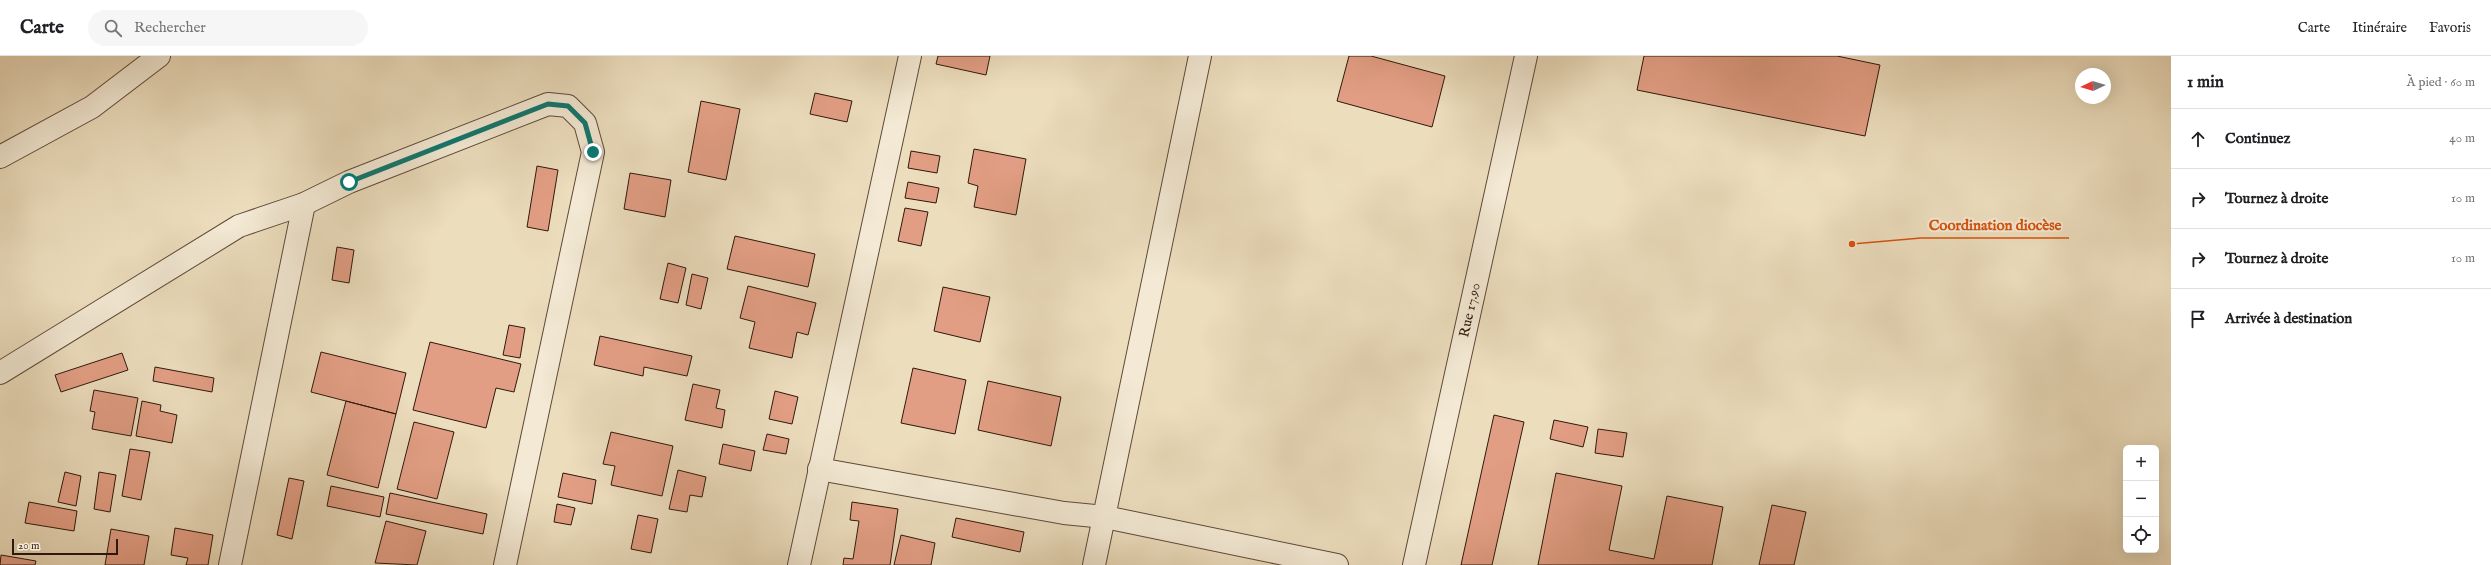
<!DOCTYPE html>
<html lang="fr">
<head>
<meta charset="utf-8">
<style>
	body { margin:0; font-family:"IM FELL English",serif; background:#f6f6f6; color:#202124 }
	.controls { position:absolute; right:12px; bottom:12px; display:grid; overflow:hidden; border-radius:6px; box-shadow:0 4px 16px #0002 }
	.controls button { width:36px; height:36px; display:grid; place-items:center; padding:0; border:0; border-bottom:1px solid #e0e0e0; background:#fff; color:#202124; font:20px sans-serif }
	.compass { position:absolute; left:2075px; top:12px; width:36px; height:36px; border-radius:50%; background:#fff; box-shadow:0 4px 16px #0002; rotate:266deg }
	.scale { position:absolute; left:12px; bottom:10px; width:106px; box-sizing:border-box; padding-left:4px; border:2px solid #2f180d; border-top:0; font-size:11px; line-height:14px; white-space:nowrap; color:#2f180d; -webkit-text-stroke:3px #f3e9d4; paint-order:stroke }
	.stop { position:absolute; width:12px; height:12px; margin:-9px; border:3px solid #0f766e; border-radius:50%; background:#fff }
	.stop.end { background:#0f766e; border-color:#fff; box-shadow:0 1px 4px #0008 }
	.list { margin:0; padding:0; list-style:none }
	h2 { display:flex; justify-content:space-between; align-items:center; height:52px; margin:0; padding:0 16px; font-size:17px }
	h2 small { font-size:13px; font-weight:400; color:#757577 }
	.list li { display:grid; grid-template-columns:26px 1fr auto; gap:12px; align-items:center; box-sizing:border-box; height:60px; padding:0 16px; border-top:1px solid #e0e0e0 }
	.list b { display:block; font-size:15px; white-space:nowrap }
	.list em { font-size:13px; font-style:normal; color:#757577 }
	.icon { flex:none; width:22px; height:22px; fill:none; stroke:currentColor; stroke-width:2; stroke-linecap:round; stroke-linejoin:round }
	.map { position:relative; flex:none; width:2171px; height:509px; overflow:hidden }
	header { display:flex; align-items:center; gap:24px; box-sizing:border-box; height:56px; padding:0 20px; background:#fff; border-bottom:1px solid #e0e0e0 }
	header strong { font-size:19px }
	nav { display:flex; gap:22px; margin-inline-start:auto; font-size:14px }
	.search { width:280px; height:36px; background:#f6f6f6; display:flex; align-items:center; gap:10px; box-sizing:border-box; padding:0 14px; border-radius:22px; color:#757577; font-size:15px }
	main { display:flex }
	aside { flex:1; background:#fff }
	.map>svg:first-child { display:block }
	.building { fill:#e29e84; stroke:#2f180d }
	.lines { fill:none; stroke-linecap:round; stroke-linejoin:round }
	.street-casing { stroke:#5e4939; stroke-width:24 }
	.street { stroke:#f3e9d4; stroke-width:22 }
	.route { stroke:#0f766e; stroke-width:5 }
	.labels { text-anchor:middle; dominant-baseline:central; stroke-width:4; stroke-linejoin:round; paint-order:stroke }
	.street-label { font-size:14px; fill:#2f180d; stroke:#f3e9d4 }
	.leader { fill:none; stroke:#d6520c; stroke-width:1.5 }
	.callout-dot { fill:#d6520c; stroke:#f3e9d4; stroke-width:1.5 }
	.callout-label { font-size:15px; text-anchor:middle; font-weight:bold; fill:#d6520c; stroke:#f3e9d4; stroke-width:4; stroke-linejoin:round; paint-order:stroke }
</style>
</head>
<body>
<header>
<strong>Carte</strong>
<div class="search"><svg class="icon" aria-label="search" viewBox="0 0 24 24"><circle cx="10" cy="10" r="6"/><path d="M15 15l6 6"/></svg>Rechercher</div>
<nav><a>Carte</a><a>Itinéraire</a><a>Favoris</a></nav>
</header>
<main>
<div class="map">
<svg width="2171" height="509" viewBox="0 0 2171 509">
	<rect width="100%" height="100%" fill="#ecddbd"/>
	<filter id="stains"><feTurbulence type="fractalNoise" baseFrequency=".005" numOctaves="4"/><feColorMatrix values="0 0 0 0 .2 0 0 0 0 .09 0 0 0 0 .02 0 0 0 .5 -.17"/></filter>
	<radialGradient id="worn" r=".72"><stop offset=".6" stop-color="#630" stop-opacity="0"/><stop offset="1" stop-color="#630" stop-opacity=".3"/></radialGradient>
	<path class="building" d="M938,0H990L986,19L936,8Z
		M1349,0H1371L1445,20L1432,71L1337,45Z
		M1644,0H1837L1880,9L1865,80L1637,34Z
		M815,37L852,45L847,66L810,58Z
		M701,45L740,53L726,124L688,116Z
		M974,93L1026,103L1016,159L974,151L978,130L968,127Z
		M911,95L940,100L937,117L908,112Z
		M537,110L558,114L548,175L527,171Z
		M630,117L671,124L665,161L624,153Z
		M908,126L939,132L936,147L905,142Z
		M905,152L928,156L921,190L898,185Z
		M735,180L815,198L808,231L727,213Z
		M337,191L354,194L349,227L332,224Z
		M668,207L686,212L678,247L660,243Z
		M692,218L708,222L701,253L686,249Z
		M748,230L816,247L808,279L797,276L792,302L749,292L755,266L740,262Z
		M943,231L990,241L980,286L934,275Z
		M509,269L525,272L520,302L503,299Z
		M600,280L692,300L687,320L644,311L643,320L594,309Z
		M430,286L521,308L514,336L496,332L486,372L413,354Z
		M321,296L406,317L396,358L311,336Z
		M122,297L128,314L61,336L55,319Z
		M155,311L214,322L212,336L153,325Z
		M913,312L966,324L955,378L901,367Z
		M988,325L1061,341L1051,390L978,374Z
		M693,328L720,334L716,352L725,354L722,372L685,364Z
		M94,334L138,342L131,380L92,373L95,356L90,355Z
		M775,335L798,341L792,368L769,363Z
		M142,345L161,349L160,355L177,359L172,387L136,380Z
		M346,345L396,358L378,432L327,419Z
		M1494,359L1524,366L1492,509H1461Z
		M1554,364L1588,371L1583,391L1550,383Z
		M414,366L454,376L437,443L397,433Z
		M1598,373L1627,377L1623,401L1595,397Z
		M611,376L673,390L662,440L611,429L615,410L603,408Z
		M767,378L789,383L786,398L763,394Z
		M723,388L755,395L751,415L719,408Z
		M130,393L150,396L141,444L122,440Z
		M678,414L706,421L702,441L690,439L687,456L669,453Z
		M65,416L81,420L76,450L58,446Z
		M99,416L116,419L110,456L94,453Z
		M563,417L596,424L592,448L558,441Z
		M1556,417L1622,430L1609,494L1654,503L1667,440L1723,451L1712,509H1538Z
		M289,422L304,425L292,483L277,479Z
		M331,430L384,441L380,461L327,450Z
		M390,437L487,458L483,478L386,458Z
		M29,446L77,455L74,475L25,467Z
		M852,446L898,453L890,509H843L844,502L853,503L859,465L850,464Z
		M557,448L575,452L571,469L554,466Z
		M1772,449L1806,456L1794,509H1759Z
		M638,459L658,463L651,497L631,493Z
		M956,462L1024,476L1020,496L952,481Z
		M386,465L426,475L417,509L375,507Z
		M175,472L213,479L208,509H186L188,502L171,499Z
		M111,473L149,480L144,509H105Z
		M901,479L935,487L931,509H894Z
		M1,499L36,505L35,509H0Z"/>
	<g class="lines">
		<defs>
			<g id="street">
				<path d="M0,101L92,51L159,0"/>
				<path d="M0,317L239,170L304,148L349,126L548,48L568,50L585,67L593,96L505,509"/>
				<path d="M819,413L1064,457L1105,461L1337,509"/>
				<path d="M230,509L304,148"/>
				<path d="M799,509L910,0"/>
				<path d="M1094,509L1200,0"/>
				<path id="s1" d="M1414,509L1526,0"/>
			</g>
		</defs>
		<use href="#street" class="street-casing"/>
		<use href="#street" class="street"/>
	</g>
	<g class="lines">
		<path class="route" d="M349,126L548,48L568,50L585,67L593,96"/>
	</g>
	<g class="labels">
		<g class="street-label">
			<text stroke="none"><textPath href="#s1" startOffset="261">Rue 17.90</textPath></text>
		</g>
	</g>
	<path class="leader" d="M1852 188L1921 182H2069"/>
	<circle class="callout-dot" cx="1852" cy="188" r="4"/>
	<g class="callout-label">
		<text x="1995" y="174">Coordination diocèse</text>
	</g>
	<rect width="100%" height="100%" filter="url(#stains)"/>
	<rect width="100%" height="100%" fill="url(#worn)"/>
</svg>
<div class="controls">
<button>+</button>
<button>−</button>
<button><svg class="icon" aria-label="locate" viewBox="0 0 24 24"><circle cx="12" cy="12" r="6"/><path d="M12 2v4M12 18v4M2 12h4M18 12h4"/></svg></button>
</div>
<svg class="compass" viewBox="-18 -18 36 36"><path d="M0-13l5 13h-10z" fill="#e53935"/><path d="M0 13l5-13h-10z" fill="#757577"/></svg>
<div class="scale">20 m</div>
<div class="stop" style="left:349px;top:126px"></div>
<div class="stop end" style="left:593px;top:96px"></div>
</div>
<aside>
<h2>1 min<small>À pied · 60 m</small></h2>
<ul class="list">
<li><svg class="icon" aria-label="ahead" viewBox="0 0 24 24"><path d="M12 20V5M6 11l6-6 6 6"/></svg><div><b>Continuez</b></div><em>40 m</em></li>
<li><svg class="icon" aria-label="right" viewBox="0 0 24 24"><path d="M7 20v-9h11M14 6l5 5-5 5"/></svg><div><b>Tournez à droite</b></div><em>10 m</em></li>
<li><svg class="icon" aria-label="right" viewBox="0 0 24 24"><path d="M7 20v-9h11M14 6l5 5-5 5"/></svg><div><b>Tournez à droite</b></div><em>10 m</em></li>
<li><svg class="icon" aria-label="arrive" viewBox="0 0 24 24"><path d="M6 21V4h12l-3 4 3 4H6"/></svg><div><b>Arrivée à destination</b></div></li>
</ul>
</aside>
</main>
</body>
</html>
